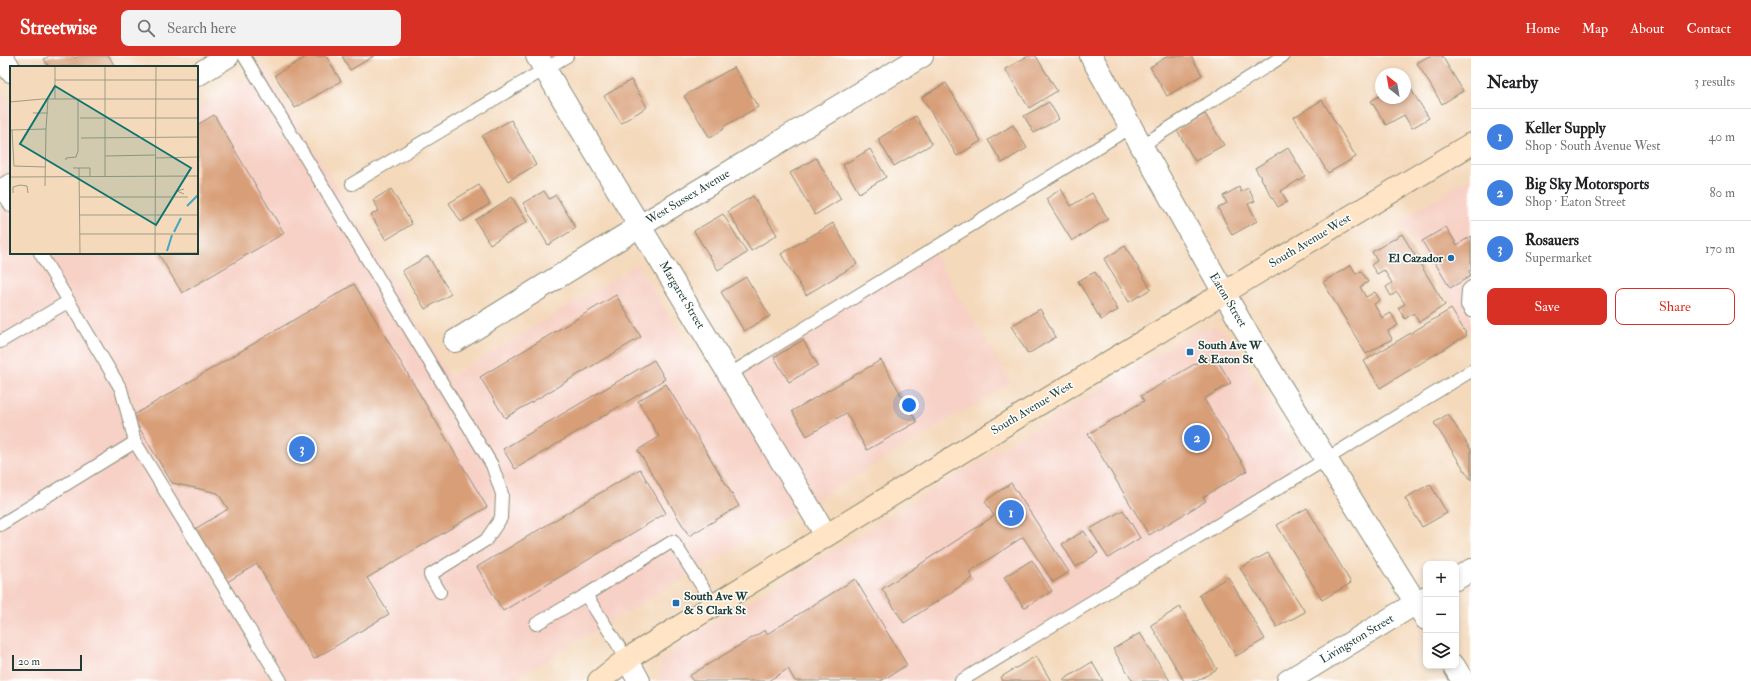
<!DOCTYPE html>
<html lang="en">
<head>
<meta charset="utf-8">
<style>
	body { margin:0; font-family:"IM FELL Double Pica",serif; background:#f2f2f2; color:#202124 }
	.controls { position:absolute; right:12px; bottom:12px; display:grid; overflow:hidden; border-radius:8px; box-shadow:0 2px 6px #0003 }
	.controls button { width:36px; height:36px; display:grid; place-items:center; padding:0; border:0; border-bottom:1px solid #e0e0e0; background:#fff; color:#202124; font:20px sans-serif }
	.compass { position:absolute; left:1375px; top:12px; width:36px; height:36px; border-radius:50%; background:#fff; box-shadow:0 2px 6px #0003; rotate:329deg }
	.scale { position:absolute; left:12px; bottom:10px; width:70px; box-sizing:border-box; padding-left:4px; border:2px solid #1f3d34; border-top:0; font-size:11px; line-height:14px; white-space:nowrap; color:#1f3d34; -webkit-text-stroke:3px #fff; paint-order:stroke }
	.you { position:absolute; left:909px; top:349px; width:14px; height:14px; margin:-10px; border:3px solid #fff; border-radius:50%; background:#1a73e8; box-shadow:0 0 0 6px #1a73e833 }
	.badge { display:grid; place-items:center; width:26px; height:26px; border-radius:50%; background:#d93025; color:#fff; font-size:13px; font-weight:700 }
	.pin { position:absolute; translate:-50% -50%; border:2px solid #fff; box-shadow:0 1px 4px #0006 }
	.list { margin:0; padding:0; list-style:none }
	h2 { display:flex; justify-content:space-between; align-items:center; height:52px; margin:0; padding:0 16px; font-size:17px }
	h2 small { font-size:13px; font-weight:400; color:#757577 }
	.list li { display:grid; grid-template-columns:26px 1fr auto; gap:12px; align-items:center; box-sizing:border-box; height:56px; padding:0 16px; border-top:1px solid #e0e0e0 }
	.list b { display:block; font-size:15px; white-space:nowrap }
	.list p { margin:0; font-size:13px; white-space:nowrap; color:#757577 }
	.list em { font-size:13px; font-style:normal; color:#757577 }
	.actions { display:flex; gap:8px; padding:12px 16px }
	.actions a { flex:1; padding:9px 0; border:1px solid #d93025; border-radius:8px; text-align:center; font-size:14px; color:#d93025 }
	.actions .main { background:#d93025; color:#fff }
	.icon { flex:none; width:22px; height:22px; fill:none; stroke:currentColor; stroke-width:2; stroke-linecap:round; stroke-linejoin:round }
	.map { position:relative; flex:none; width:1471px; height:625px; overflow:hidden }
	header { display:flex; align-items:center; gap:24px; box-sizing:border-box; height:56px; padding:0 20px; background:#d93025; color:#fff }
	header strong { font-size:19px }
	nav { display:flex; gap:22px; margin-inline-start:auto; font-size:14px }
	.search { width:280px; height:36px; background:#f2f2f2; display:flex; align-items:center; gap:10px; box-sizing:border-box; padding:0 14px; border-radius:8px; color:#757577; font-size:15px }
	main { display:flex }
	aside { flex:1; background:#fff }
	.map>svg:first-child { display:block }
	.built { fill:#f7d1c6 }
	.building { fill:#d89e77 }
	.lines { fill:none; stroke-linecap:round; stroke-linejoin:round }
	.lane-casing { stroke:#8a8b78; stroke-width:14 }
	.street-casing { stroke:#8a8b78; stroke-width:24 }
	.secondary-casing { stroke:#8a8b78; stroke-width:24 }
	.lane { stroke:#fff; stroke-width:12 }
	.street { stroke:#fff; stroke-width:22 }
	.secondary { stroke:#ffe4c6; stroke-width:22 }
	.poi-dot { fill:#1f6fb2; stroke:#fff; stroke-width:1.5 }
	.labels { text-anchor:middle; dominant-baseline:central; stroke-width:3; stroke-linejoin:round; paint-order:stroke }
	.street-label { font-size:12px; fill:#1f3d34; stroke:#fff }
	.poi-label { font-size:12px; font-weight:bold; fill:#1f3d34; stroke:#fff; text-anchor:start }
	.inset-river { fill:none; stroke:#43a7c3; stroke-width:2 }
	.inset-road { fill:none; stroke:#9f9b85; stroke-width:1 }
	.view { fill:#0f766e; fill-opacity:0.15; stroke:#0f766e; stroke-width:2 }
	.inset-edge { fill:none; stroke:#1f3d34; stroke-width:2 }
</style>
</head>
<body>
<header>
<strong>Streetwise</strong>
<div class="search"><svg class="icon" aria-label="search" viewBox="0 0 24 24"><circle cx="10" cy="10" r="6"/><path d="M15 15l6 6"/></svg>Search here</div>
<nav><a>Home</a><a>Map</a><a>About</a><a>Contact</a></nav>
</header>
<main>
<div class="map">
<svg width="1471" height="625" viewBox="0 0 1471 625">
	<rect width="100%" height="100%" fill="#fff"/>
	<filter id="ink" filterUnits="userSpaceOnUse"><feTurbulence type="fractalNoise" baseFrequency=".025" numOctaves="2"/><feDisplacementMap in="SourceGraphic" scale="8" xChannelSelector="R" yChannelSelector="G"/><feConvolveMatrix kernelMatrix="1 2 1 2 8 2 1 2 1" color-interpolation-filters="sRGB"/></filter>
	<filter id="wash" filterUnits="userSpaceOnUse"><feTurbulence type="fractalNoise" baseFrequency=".012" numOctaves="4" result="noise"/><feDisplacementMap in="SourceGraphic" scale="16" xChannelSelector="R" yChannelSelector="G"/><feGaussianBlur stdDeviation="0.9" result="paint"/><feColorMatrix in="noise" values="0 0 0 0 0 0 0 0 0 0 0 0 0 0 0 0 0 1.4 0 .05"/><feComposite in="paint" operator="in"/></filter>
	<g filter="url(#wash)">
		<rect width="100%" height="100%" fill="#f4d9bb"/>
		<path class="built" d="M265,11L450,321L638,208L709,327L932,194L1011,327L511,625H0V33L11,51V197H197V52Z
			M1471,121V279L1400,164Z
			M1207,271L1220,272L1230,281L1308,415L961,625H659L661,608L674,591L1195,275Z"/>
		<g id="blocks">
			<path class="building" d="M49,0H73L75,2L78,0H109L115,11H49L44,3Z
				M308,0H326L341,25L295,52L275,19Z
				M342,0H374L350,14Z
				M1028,0H1036L1057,35L1029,52L1005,13Z
				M1168,0H1191L1202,19L1167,40L1150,11Z
				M1429,0H1442L1463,35L1442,48L1417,7Z
				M734,11L758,51L723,71L724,73L710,82L684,40Z
				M631,24L647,51L621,67L604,40Z
				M1405,24L1429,62L1412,72L1404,59L1386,69L1371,45L1381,39V42H1405Z
				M946,27L981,85L957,100L922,41Z
				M1322,44L1356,101L1328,117L1294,61Z
				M1049,46L1059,63L1034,77L1024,60Z
				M1205,58L1224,89L1195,105L1177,74Z
				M214,59L284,177L182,237L158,197H197V69Z
				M916,60L932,88L894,110L878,83Z
				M511,64L536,109L508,125L482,80Z
				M1013,69L1027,92L1002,107L988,84Z
				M1288,92L1305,120L1281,135L1287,146L1278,151L1255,112Z
				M870,93L886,121L859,137L843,109Z
				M816,102L841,143L815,159L790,117Z
				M479,129L490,148L461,166L449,147Z
				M1239,131L1241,136L1248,132L1255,145L1248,148L1257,165L1232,179L1218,152L1227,147L1223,140Z
				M391,133L412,168L386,184L371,159L379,154L373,144Z
				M1061,133L1071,150L1092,137L1108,163L1072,185L1046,143Z
				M544,135L549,143L556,139L576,172L548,189L523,147Z
				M753,140L777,179L751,195L728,155Z
				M512,141L527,166L490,188L475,164Z
				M723,158L747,197L718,214L694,175Z
				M833,167L857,208L806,239L781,198Z
				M1446,171L1457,189L1471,180V214L1469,215L1471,220L1450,232L1422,185Z
				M1402,178L1445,249L1419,266L1413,257L1405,263L1398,252L1405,248L1397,236L1391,240L1386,231L1392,227L1384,214L1377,218L1371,209L1377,205L1372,196Z
				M1125,190L1151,233L1129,246L1104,203Z
				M428,200L451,238L425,253L402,215Z
				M1351,209L1356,218L1361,215L1368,226L1360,231L1366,241L1375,236L1380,244L1374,248L1382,262L1391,257L1398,269L1388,275L1392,283L1366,298L1323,226Z
				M1095,216L1118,254L1101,264L1078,225Z
				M746,221L770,260L744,275L721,236Z
				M354,228L487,451L367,522L389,558L314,603L257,508L227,526L195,473L228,453L218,437L172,427L132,360Z
				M616,239L641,281L505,362L480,321Z
				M1040,253L1056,281L1028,298L1011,270Z
				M1451,253L1467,279L1380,332L1364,305Z
				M803,284L818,309L789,326L774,301Z
				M1213,297L1231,327L1204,343L1247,415L1203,441L1206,445L1149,479L1088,378L1144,345L1141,340Z
				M654,304L665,323L515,413L503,393Z
				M881,304L917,366L867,394L846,357L807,380L792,355Z
				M666,328L739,450L689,480L638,394L659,381L638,345Z
				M1448,358L1471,394V424L1434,367Z
				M640,413L666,457L503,555L477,511Z
				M1011,427L1069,516L1053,526L1023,481L969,516L973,522L904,567L882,533L994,460L985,445Z
				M1430,428L1447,457L1422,471L1405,442Z
				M1307,452L1351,527L1322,544L1277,469Z
				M1123,454L1140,482L1108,502L1090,473Z
				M1084,475L1098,497L1076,511L1062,488Z
				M1268,497L1305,556L1277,571L1240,512Z
				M1032,504L1052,535L1024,552L1004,521Z
				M1228,521L1265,583L1236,600L1199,539Z
				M855,523L907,609L881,625H795L788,613L768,625H693L689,620L765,574L767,578Z
				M1180,551L1217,613L1197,625H1184L1151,569Z
				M1140,577L1170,625H1133L1113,593Z
				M1036,600L1051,625H1003L1001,621Z
				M1092,606L1103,625H1064L1063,624Z"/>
		</g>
	</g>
	<g filter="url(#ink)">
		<use href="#blocks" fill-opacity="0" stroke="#8a8b78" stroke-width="1"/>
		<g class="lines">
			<defs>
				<path id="lane" d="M244,0L492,409L502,438L501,462L486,484L430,519L440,536
					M1141,90L1283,0
					M352,128L567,0
					M1,135L11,150
					M40,197L121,333L135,386
					M1471,231L1468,234L1467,249L1471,255
					M0,286L69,245
					M730,318L1131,71
					M0,469L135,386L281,625
					M586,539L673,485L714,549
					M536,568L586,539L627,603
					M961,625L1471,315"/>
				<path id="street" d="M2,0L11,15
					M537,0L826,479
					M1091,0L1241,267L1426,563
					M197,19L228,0
					M0,135L11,129
					M455,285L640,170L922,0
					M1456,523L1471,514
					M627,603L639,625
					M1454,610L1463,625
					M1288,625L1426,541"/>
				<path id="secondary" d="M599,625L627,603L1026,356L1471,88"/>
			</defs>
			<use href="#lane" class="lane-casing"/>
			<use href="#street" class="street-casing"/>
			<use href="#secondary" class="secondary-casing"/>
			<use href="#lane" class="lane"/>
			<use href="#street" class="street"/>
			<use href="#secondary" class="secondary"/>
		</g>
	</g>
	<g class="poi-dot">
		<circle cx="1451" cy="202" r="4"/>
		<rect x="1186" y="292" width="8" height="8" rx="2"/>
		<rect x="672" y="543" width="8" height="8" rx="2"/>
	</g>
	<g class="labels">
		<g class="street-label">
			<text transform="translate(688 141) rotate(-31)">West Sussex Avenue</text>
			<text transform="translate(1310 185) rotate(-31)">South Avenue West</text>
			<text transform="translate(682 239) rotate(59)">Margaret Street</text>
			<text transform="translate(1228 244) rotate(59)">Eaton Street</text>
			<text transform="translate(1032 352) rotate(-31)">South Avenue West</text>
			<text transform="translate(1357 583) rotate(-31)">Livingston Street</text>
		</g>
		<g class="poi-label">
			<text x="1443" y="202" text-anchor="end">El Cazador</text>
			<text x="1198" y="289">South Ave W<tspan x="1198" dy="14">&amp; Eaton St</tspan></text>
			<text x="684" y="540">South Ave W<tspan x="684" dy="14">&amp; S Clark St</tspan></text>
		</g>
	</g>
	<g transform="translate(10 10)">
		<rect width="188" height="188" fill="#f4d9bb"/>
		<path class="inset-river" d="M177,140L188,129M164,166L171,152M157,185L162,169"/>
		<path class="inset-road" d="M45,0V33M45,14H188M0,36L32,33H188M23,47H38M70,52H188M36,63L38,33M0,64L36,63L35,120M2,64L4,100L36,101M71,72L188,71M95,90L145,89M145,92L188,91M56,94V92L66,91L68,85V33M63,102H69L70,188M69,102H80V110M95,110V0M0,111L188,110M174,123L167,125L174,128M3,127V121L10,119L17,120L18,127M70,131H178M70,149H188M70,168H188M145,187L146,0M0,188L188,187"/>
		<path class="view" d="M45,20L181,102L146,159L10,78Z"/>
		<rect width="188" height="188" class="inset-edge"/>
	</g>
</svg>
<div class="controls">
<button>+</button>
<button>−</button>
<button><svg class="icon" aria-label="layers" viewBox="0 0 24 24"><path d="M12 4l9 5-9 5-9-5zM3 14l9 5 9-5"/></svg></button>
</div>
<svg class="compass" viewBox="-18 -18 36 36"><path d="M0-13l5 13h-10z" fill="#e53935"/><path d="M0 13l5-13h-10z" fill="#757577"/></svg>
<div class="scale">20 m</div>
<div class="you"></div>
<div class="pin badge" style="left:1011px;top:457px;background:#3f7fe0">1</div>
<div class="pin badge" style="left:1197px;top:382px;background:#3f7fe0">2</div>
<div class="pin badge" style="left:302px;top:393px;background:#3f7fe0">3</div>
</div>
<aside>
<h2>Nearby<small>3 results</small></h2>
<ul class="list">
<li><span class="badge" style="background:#3f7fe0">1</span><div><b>Keller Supply</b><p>Shop · South Avenue West</p></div><em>40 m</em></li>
<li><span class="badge" style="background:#3f7fe0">2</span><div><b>Big Sky Motorsports</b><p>Shop · Eaton Street</p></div><em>80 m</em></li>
<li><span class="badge" style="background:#3f7fe0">3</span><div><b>Rosauers</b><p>Supermarket</p></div><em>170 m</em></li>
</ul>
<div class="actions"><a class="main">Save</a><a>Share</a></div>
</aside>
</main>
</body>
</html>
